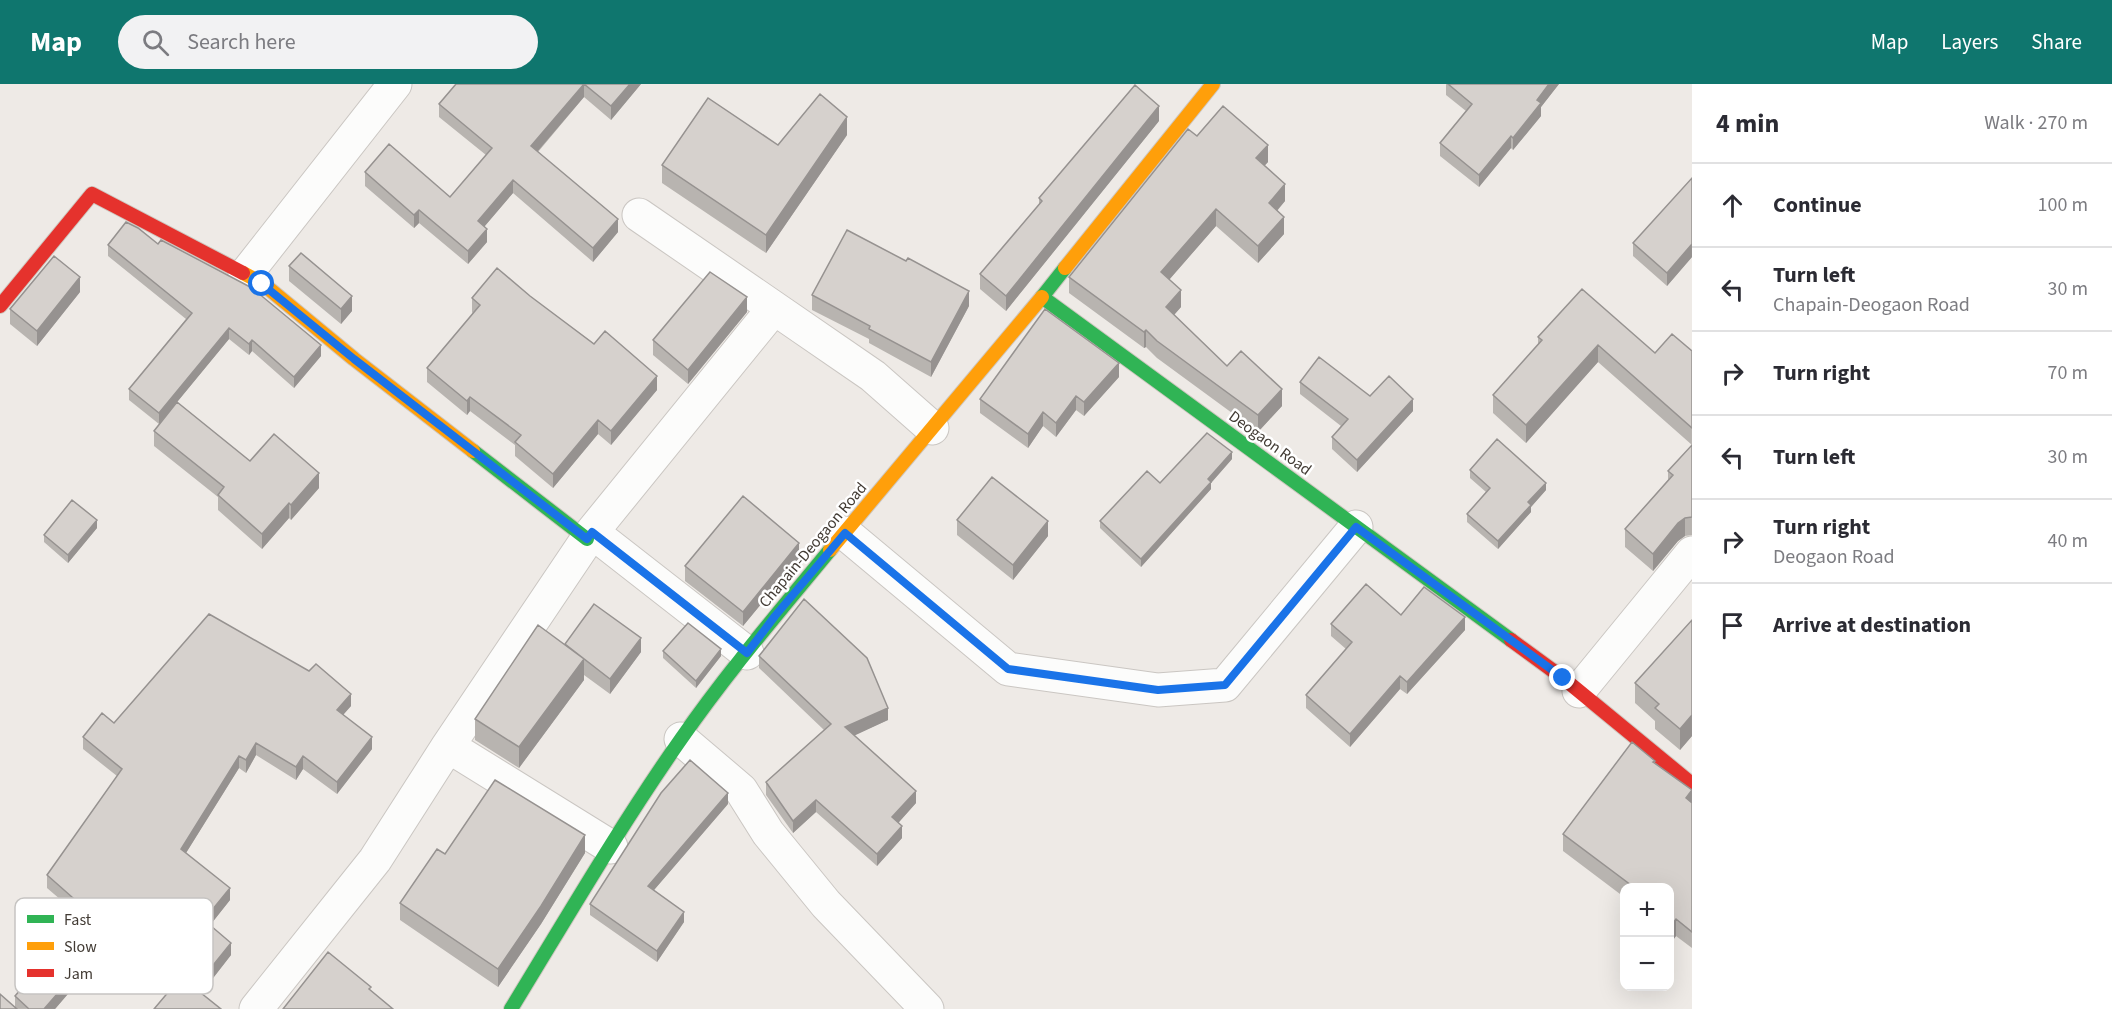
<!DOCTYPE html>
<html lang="en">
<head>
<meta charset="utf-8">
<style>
	body { margin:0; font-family:"Source Sans 3",sans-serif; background:#f2f2f3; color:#2b2b33 }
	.controls { position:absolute; right:18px; bottom:18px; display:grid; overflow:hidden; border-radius:12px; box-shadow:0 6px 24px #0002 }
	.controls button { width:54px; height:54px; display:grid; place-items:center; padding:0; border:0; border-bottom:2px solid #e1e1e2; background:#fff; color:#2b2b33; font:30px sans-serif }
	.stop { position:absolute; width:18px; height:18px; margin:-14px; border:4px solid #1a73e8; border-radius:50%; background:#fff }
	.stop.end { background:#1a73e8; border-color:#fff; box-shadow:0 2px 6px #0008 }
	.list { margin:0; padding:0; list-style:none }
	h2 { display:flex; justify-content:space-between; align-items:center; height:78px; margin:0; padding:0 24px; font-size:26px }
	h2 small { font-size:20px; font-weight:400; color:#7c7c81 }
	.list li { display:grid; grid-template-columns:39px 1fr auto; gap:18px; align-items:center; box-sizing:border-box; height:84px; padding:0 24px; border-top:2px solid #e1e1e2 }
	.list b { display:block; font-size:22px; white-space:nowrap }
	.list p { margin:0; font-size:20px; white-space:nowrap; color:#7c7c81 }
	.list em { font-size:20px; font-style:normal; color:#7c7c81 }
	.icon { flex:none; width:33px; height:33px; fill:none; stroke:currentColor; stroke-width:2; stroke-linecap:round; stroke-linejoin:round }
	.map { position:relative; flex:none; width:1692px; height:925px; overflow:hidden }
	header { display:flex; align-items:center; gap:36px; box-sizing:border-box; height:84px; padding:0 30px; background:#0f766e; color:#fff }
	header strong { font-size:28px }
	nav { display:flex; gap:33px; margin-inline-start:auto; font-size:21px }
	.search { width:420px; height:54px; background:#f2f2f3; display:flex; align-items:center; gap:15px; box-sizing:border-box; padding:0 21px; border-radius:33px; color:#7c7c81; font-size:22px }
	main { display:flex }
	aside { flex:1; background:#fff }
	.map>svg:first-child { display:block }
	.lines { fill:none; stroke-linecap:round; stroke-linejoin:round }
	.street-casing { stroke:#cac6c2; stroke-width:35 }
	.fast-casing { stroke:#cec7bf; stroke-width:16 }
	.slow-casing { stroke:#cec7bf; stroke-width:16 }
	.jam-casing { stroke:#cec7bf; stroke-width:16 }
	.street { stroke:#fcfcfb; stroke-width:33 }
	.fast { stroke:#30b455; stroke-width:14 }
	.slow { stroke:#ff9f0a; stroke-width:14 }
	.jam { stroke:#e5322d; stroke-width:14 }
	.wall { fill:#b8b4b0 }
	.shaded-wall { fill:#969290 }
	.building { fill:#d6d1cd; stroke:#969290; stroke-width:1.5 }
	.route { stroke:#1a73e8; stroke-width:8 }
	.labels { text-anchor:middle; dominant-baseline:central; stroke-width:5; stroke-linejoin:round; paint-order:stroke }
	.street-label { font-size:16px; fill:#423b34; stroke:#fff }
	.key { fill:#fff; stroke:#c6c4c2; stroke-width:1.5 }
	.key-label { font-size:16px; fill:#423b34 }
</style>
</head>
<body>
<header>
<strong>Map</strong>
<div class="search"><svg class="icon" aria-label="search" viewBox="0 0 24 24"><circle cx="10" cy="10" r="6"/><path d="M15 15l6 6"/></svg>Search here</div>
<nav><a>Map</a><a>Layers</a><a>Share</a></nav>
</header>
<main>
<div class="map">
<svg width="1692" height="925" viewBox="0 0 1692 925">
	<rect width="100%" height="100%" fill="#eeeae6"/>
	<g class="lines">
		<defs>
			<path id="street" d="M639,131L873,292L932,344
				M245,191L395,0
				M592,448L774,224
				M845,449L1008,585L1158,606L1225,601L1356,443
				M1579,607L1692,469
				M681,655L741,706L768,749L826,820L927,925
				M448,662L592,448L747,569
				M256,925L375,776L448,662L611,763"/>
			<path id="fast" d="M1065,184L1042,213L1511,556
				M473,367L587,455
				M511,925C566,835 620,742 681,655C726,590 779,528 830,466"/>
			<path id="slow" d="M1065,184L1213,0
				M243,189L262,199L354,275L473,367
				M830,466L1042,213"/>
			<path id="jam" d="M0,222L92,110L243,189
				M1511,556L1563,594L1692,700"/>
		</defs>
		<use href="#street" class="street-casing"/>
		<use href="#fast" class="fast-casing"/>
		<use href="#slow" class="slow-casing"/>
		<use href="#jam" class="jam-casing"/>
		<use href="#street" class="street"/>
		<use href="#fast" class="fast"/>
		<use href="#slow" class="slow"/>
		<use href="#jam" class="jam"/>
	</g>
	<path class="wall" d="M456,0H641L611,36L584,13L538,68L618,148L593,178L513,109L484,143L487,158L468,180L419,139L414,144L365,102V88L450,113L486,71L439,33V20Z
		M1446,0H1559L1541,23V32L1513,66L1511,64L1479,103L1440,72V59L1466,27L1446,11Z
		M1159,37L1006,227L980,205V190L1039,121V114Z
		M847,51L766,169L662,99V81L778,61Z
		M1197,52L1268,78L1264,82L1285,117L1277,127L1284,150L1258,179L1216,142L1169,196L1181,223L1174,231L1227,282L1282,322L1258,348L1157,274L1146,263L1144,264L1069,209V193Z
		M1692,94V173L1667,202L1633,172V159Z
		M158,160L321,272L294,304L252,267L249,271L229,255L159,340L129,316V305L186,235L108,172V161Z
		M906,177L969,222L931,293L869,259V255L812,226V211Z
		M289,182L352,227L341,240L289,197Z
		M80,208L37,262L10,240V225Z
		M530,212L657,306L611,361L598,350L553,404L515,372V361L470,327L467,331L427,298V284L473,230L472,228V214Z
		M747,228L688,300L653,271V256Z
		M1538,253L1655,269L1692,267V451L1685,452L1678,457L1653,487L1625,463V445L1668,396V387L1692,361L1598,278L1526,359L1493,329V311L1538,261Z
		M1119,293L1084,332L1076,326L1056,353L1043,342L1028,364L980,329V315Z
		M1300,298L1370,312L1413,327L1357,388L1332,365V353L1341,342L1300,310Z
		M154,347L250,377L319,404L291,436L289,434L262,465L218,426V413L154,362Z
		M1232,375L1211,399V405L1141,483L1100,444V437L1160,399Z
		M1470,386L1546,406L1531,423V428L1498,465L1467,438V430L1486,408L1470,394Z
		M957,436L1048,452L1013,496L957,451Z
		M97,444L68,479L44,458V451Z
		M799,474L743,542L685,497V482Z
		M1401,531L1465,546L1407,610L1400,605L1350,663L1306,624V611L1346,565L1331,552V540Z
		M1692,536V652L1680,666L1655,645V637L1635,619V599Z
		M565,560L641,568L610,610L584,591V596L519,684L475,656V635Z
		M663,567L721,572L696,604L663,574Z
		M759,572L888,636L854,651L916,719L898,739L902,754L877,782L816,728L793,749L766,711V698L824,646L759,584Z
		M351,622L343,630L372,665L337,710L303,685L296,696L256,671L246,689L239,684L186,769L230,816L210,841L231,871L210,898L145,846L105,893L92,882L55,925H0L15,923V912L49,873L47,871V859L75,828L47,804V791L117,692L83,665V653L114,639Z
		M1655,679L1692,719V864L1676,852L1670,860V804H1624V813L1563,767V750Z
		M728,720L654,806L684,838L657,878L590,831V820Z
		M585,769L541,840L498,903L400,836V819L445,770Z"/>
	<path class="shaded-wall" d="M584,0V13L531,75V62Z
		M630,0H641L611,36V22Z
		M1549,0H1559L1541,23V32L1513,66V54L1537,16Z
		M1159,22V37L1006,227V212Z
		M847,33V51L766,169V151Z
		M1511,52V64L1479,103V91Z
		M1268,61V78L1256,91V74Z
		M513,96V109L478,150V137Z
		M1285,100V117L1269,136V119Z
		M1216,125V142L1161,205V188Z
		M419,126V139L414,144V131Z
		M1284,133V150L1258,179V162Z
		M618,135V148L593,178V164Z
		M487,145V158L468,180V167Z
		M1692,160V173L1667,202V189Z
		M80,193V208L37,262V247Z
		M1181,206V223L1166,240V223Z
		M969,207V222L931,293V278Z
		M352,212V227L341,240V225Z
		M747,213V228L688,300V286Z
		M229,244V255L159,340V329Z
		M1146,246V263L1144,264V248Z
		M252,256V267L249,271V260Z
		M321,261V272L294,304V293Z
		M1598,261V278L1526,359V341Z
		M1119,279V293L1084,332V318Z
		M657,292V306L611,361V347Z
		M1282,305V322L1258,348V331Z
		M1076,312V326L1056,353V339Z
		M470,313V327L467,331V317Z
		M1413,315V327L1357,388V376Z
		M1043,328V342L1028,364V350Z
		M598,336V350L553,404V390Z
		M1232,368V375L1211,399V405L1141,483V475L1208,395Z
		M319,389V404L291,436V421Z
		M1546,399V406L1531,423V428L1498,465V457L1528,418Z
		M289,419V434L262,465V450Z
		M1685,434V452L1678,457L1653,487V470L1678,439Z
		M97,436V444L68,479V471Z
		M1048,437V452L1013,496V481Z
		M799,459V474L743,542V528Z
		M1465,533V546L1407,610V598Z
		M641,554V568L610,610V595Z
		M721,565V572L696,604V597Z
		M584,575V596L519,684V663Z
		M1400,592V605L1350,663V650Z
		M351,610V622L337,638V626Z
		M888,624V636L845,656V643Z
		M1692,631V652L1680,666V645Z
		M372,653V665L337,710V698Z
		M256,659V671L246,689V676Z
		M239,672V684L181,777V765Z
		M303,672V685L296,696V683Z
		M1692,706V723L1686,714Z
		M916,707V719L892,746V733Z
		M728,709V720L648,813V802Z
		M816,716V728L793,749V737Z
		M902,742V754L877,782V770Z
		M585,751V769L541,840L498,903V885Z
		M230,804V816L204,849V836Z
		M684,828V838L657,878V867Z
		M145,833V846L105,893V880Z
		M1676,835V852L1670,860V843Z
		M231,859V871L210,898V885Z
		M92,870V882L55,925H44Z"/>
	<path class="building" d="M456,0H630L611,22L584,0L531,62L618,135L593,164L513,96L478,137L487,145L468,167L419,126L414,131L365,88L389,60L450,113L492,64L439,20Z
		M1448,0H1549L1537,16L1541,19L1513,54L1511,52L1479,91L1440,59L1472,20Z
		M1135,1L1159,22L1006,212L980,190L1042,117L1039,114Z
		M820,10L847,33L766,151L662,81L708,14L778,61Z
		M1223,22L1268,61L1256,74L1285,100L1269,119L1284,133L1258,162L1216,125L1161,188L1181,206L1166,223L1227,282L1241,267L1282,305L1258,331L1157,257L1146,246L1144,248L1069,193L1188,45L1197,52Z
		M1692,94V160L1667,189L1633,159Z
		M126,138L138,144L158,160L161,156L252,204L321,261L294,293L252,256L249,260L229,244L159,329L129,305L192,229L108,161Z
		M847,146L906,177L908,174L969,207L931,278L869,245L870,242L812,211Z
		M301,169L352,212L341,225L289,182Z
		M54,172L80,193L37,247L10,225Z
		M497,184L530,212L594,260L605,247L657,292L611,347L598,336L553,390L515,358L521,351L470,313L467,317L427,284L480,221L472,214Z
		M710,188L747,213L688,286L653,256Z
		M1582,205L1655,269L1672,250L1692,267V344L1598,261L1526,341L1493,311L1542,256L1538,253Z
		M1045,225L1119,279L1084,318L1076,312L1056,339L1043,328L1028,350L980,315Z
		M1319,273L1370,312L1389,292L1413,315L1357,376L1332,353L1348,335L1300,298Z
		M177,318L250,377L274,350L319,389L291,421L289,419L262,450L218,411L224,403L154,347Z
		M1207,349L1232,368L1208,395L1211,398L1141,475L1100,437L1147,387L1160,399Z
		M1497,355L1546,399L1528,418L1531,421L1498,457L1467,430L1490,404L1470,386Z
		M1692,361V433L1685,434L1678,439L1653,470L1625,445L1673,391L1668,387Z
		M992,393L1048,437L1013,481L957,436Z
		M743,412L799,459L743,528L685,482Z
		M72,416L97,436L68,471L44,451Z
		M1366,500L1401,531L1424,503L1465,533L1407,598L1400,592L1350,650L1306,611L1352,558L1331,540Z
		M804,515L867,574L888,624L845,643L916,707L892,733L902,742L877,770L816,716L793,737L766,698L831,640L759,572Z
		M594,520L641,554L610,595L565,560Z
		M209,530L309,587L316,580L351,610L337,626L372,653L337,698L303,672L296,683L256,659L246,676L239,672L181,765L230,804L204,836L231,859L210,885L145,833L105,880L92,870L44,925H29L15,912L55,866L47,859L81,821L47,791L122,685L83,653L102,629L114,639Z
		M1692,536V631L1680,645L1655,624L1659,620L1635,599Z
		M688,539L721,565L696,597L663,567Z
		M538,541L584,575L519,663L475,635Z
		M1632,658L1655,677L1653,678L1692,706L1686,714L1692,719V848L1676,835L1670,843V804H1635L1563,750Z
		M690,676L728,709L648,802L684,828L657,867L590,820L661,709Z
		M495,696L585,751L541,822L498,885L400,819L437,765L445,770Z
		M328,868L371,903L369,905L393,925H283Z
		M181,893L221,925H154Z
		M0,910L17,925H0Z"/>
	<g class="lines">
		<path class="route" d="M262,200L354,275L587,455L592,448L747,569L775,532L845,449L1008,585L1158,606L1225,601L1356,443L1563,594"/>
	</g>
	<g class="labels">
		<g class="street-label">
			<text transform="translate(1270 359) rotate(36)">Deogaon Road</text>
			<text transform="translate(813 461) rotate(-50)">Chapain-Deogaon Road</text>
		</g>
	</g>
	<rect x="15" y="814" width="198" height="96" rx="9" class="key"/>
	<rect x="27" y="831" width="27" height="8" fill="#30b455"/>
	<rect x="27" y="858" width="27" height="8" fill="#ff9f0a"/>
	<rect x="27" y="885" width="27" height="8" fill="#e5322d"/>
	<g class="key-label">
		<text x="64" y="841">Fast</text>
		<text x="64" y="868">Slow</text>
		<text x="64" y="895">Jam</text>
	</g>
</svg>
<div class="controls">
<button>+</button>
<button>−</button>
</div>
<div class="stop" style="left:262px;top:200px"></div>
<div class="stop end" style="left:1563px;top:594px"></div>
</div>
<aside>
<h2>4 min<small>Walk · 270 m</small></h2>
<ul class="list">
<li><svg class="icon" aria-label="ahead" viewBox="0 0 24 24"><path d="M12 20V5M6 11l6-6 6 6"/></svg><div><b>Continue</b></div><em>100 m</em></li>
<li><svg class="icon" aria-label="left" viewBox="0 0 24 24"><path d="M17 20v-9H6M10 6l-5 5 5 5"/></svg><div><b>Turn left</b><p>Chapain-Deogaon Road</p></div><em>30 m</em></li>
<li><svg class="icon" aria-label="right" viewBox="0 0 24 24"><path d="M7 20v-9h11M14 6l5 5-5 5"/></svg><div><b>Turn right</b></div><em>70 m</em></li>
<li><svg class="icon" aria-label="left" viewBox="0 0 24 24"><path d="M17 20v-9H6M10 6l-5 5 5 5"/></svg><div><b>Turn left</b></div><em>30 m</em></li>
<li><svg class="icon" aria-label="right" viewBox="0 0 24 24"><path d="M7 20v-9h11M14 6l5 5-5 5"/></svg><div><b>Turn right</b><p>Deogaon Road</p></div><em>40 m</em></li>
<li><svg class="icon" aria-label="arrive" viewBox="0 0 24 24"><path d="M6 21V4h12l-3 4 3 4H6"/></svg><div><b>Arrive at destination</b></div></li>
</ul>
</aside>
</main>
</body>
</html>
